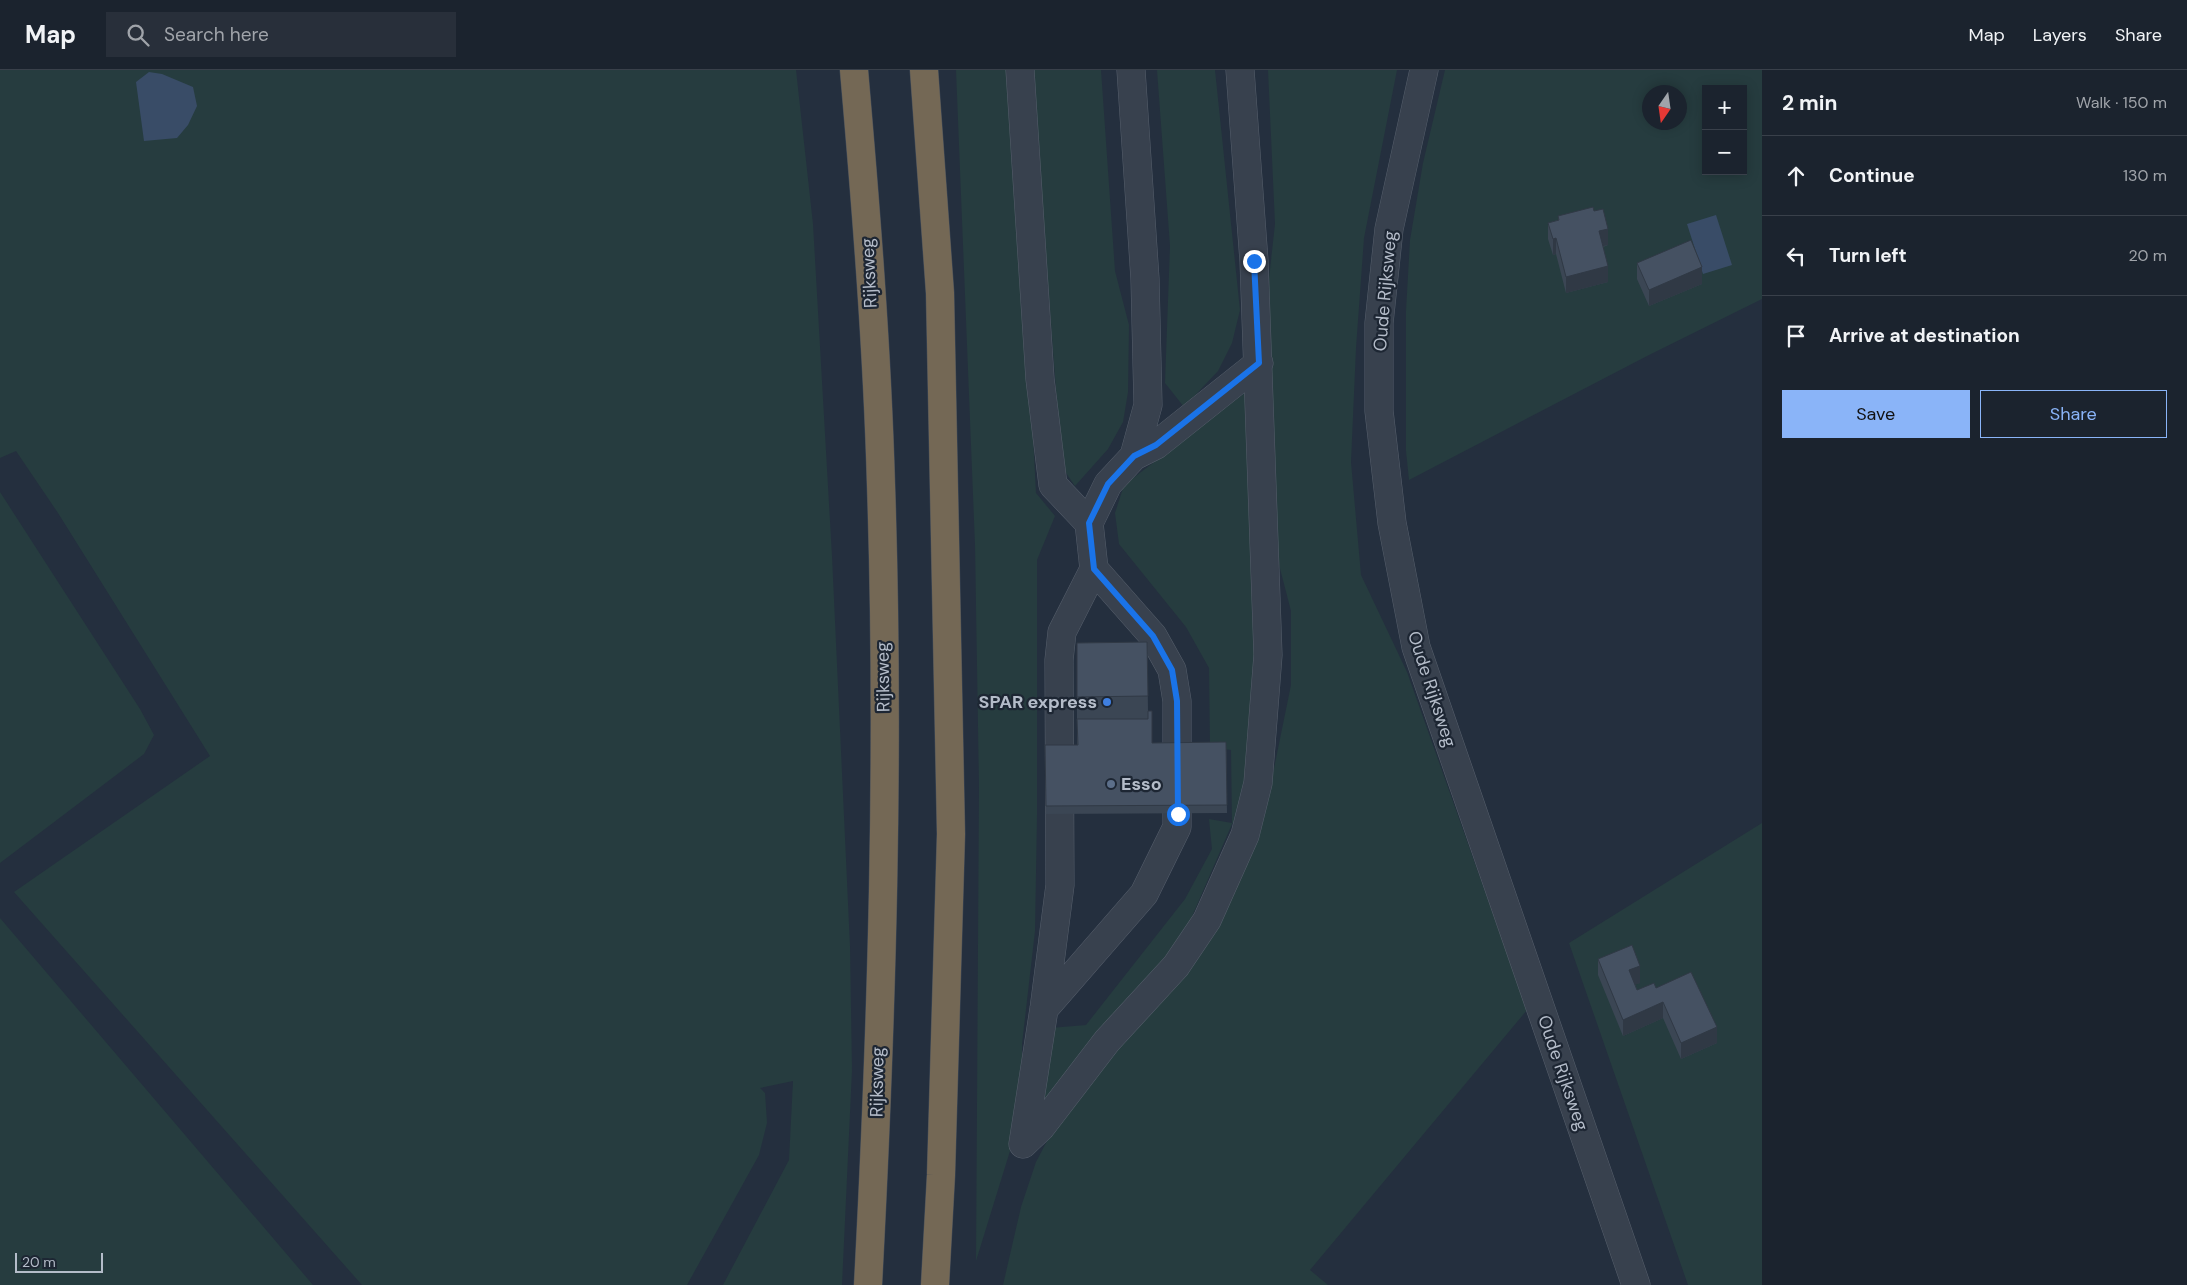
<!DOCTYPE html>
<html lang="en">
<head>
<meta charset="utf-8">
<style>
	body { margin:0; font-family:"DM Sans",sans-serif; background:#282f3a; color:#f1f3f6 }
	.controls { position:absolute; right:15px; top:15px; display:grid; overflow:hidden; border-radius:0px; box-shadow:0 2px 12px #0003 }
	.controls button { width:45px; height:45px; display:grid; place-items:center; padding:0; border:0; border-bottom:1px solid #39404a; background:#1b232e; color:#f1f3f6; font:25px sans-serif }
	.compass { position:absolute; left:1642px; top:15px; width:45px; height:45px; border-radius:50%; background:#1b232e; box-shadow:0 2px 12px #0003; rotate:193deg }
	.scale { position:absolute; left:15px; bottom:12px; width:88px; box-sizing:border-box; padding-left:5px; border:2px solid #b4bcc9; border-top:0; font-size:14px; line-height:18px; white-space:nowrap; color:#b4bcc9; -webkit-text-stroke:4px #1d2633; paint-order:stroke }
	.stop { position:absolute; width:15px; height:15px; margin:-11px; border:4px solid #1a73e8; border-radius:50%; background:#fff }
	.stop.end { background:#1a73e8; border-color:#fff; box-shadow:0 1px 5px #0008 }
	.list { margin:0; padding:0; list-style:none }
	h2 { display:flex; justify-content:space-between; align-items:center; height:65px; margin:0; padding:0 20px; font-size:21px }
	h2 small { font-size:16px; font-weight:400; color:#a0a4aa }
	.list li { display:grid; grid-template-columns:32px 1fr auto; gap:15px; align-items:center; box-sizing:border-box; height:80px; padding:0 20px; border-top:1px solid #39404a }
	.list b { display:block; font-size:19px; white-space:nowrap }
	.list em { font-size:16px; font-style:normal; color:#a0a4aa }
	.actions { display:flex; gap:10px; padding:15px 20px }
	.actions a { flex:1; padding:11px 0; border:1px solid #8ab4f8; border-radius:0px; text-align:center; font-size:18px; color:#8ab4f8 }
	.actions .main { background:#8ab4f8; color:#111 }
	.icon { flex:none; width:28px; height:28px; fill:none; stroke:currentColor; stroke-width:2; stroke-linecap:round; stroke-linejoin:round }
	.map { position:relative; flex:none; width:1762px; height:1215px; overflow:hidden }
	header { display:flex; align-items:center; gap:30px; box-sizing:border-box; height:70px; padding:0 25px; background:#1b232e; border-bottom:1px solid #39404a }
	header strong { font-size:24px }
	nav { display:flex; gap:28px; margin-inline-start:auto; font-size:18px }
	.search { width:350px; height:45px; background:#282f3a; display:flex; align-items:center; gap:12px; box-sizing:border-box; padding:0 18px; border-radius:0px; color:#a0a4aa; font-size:19px }
	main { display:flex }
	aside { flex:1; background:#1b232e }
	.map>svg:first-child { display:block }
	.green { fill:#263c3f; fill-rule:evenodd }
	.water { fill:#394c67 }
	.lines { fill:none; stroke-linecap:round; stroke-linejoin:round }
	.minor-casing { stroke:#565f6c; stroke-width:29 }
	.highway-casing { stroke:#434c59; stroke-width:29 }
	.minor { stroke:#38414e; stroke-width:28 }
	.highway { stroke:#746855; stroke-width:28 }
	.wall { fill:#3b4654 }
	.shaded-wall { fill:#303945 }
	.building { fill:#455162; stroke:#303945 }
	.route { stroke:#1a73e8; stroke-width:6 }
	.shop-dot { fill:#3f7fe0; stroke:#1d2633; stroke-width:2 }
	.service-dot { fill:#5c6f8a; stroke:#1d2633; stroke-width:2 }
	.labels { text-anchor:middle; dominant-baseline:central; stroke-width:4.5; stroke-linejoin:round; paint-order:stroke }
	.street-label { font-size:18px; fill:#b4bcc9; stroke:#1d2633 }
	.poi-label { font-size:18px; font-weight:bold; fill:#b4bcc9; stroke:#1d2633; text-anchor:end }
</style>
</head>
<body>
<header>
<strong>Map</strong>
<div class="search"><svg class="icon" aria-label="search" viewBox="0 0 24 24"><circle cx="10" cy="10" r="6"/><path d="M15 15l6 6"/></svg>Search here</div>
<nav><a>Map</a><a>Layers</a><a>Share</a></nav>
</header>
<main>
<div class="map">
<svg width="1762" height="1215" viewBox="0 0 1762 1215">
	<rect width="100%" height="100%" fill="#242f3e"/>
	<path class="green" d="M0,0H796L813,154L832,486L850,876L852,1000L842,1215H723L789,1090L793,1011L760,1018L765,1023L767,1053L759,1085L687,1215H362L14,822L210,686L58,443L16,381L0,388Z
		M956,0H1014L1036,423L1055,446L1037,490V745L1035,861L1022,974V1026L1010,1081L976,1191L979,716L975,475Z
		M1032,0H1101L1115,201L1129,255L1128,322L1123,352L1108,379L1075,416L1064,400L1060,373Z
		M1157,0H1215L1240,240L1232,273L1218,301L1184,337L1165,313L1170,176Z
		M1268,0H1397L1364,168L1356,278L1351,392L1361,505L1407,602L1527,940L1310,1200L1328,1215H1003L1021,1137L1036,1092L1056,1054L1257,764L1272,708L1291,615V541L1277,487L1267,226L1275,154Z
		M1445,0H1762V229L1649,285L1409,410L1406,381V241L1410,170L1423,93ZM1706,19H1743V101H1706ZM1650,22H1680V52H1650Z
		M1250,319L1260,546L1250,728L1232,754L1187,858L1135,929L1039,1044L1050,958L1086,955L1185,829L1212,779L1209,749L1232,753L1231,680L1210,677L1209,598L1186,557L1119,474L1115,443L1124,415Z
		M0,422L140,639L154,665L144,684L0,793Z
		M1762,753V1215H1688L1569,873Z
		M0,848L313,1215H0Z"/>
	<path class="water" d="M149,2L162,4L193,17L197,36L188,55L177,68L144,71L136,12Z
		M1716,145L1732,195L1703,204L1687,154Z"/>
	<g class="lines">
		<defs>
			<path id="minor" d="M1020,0L1040,309L1053,415L1089,453
				M1424,0L1389,159L1379,253V341L1392,453L1416,577L1636,1215
				M1134,386L1156,375L1259,293
				M1044,939L1144,824L1177,757V631L1172,600L1153,566L1094,499
				M1023,1074L1041,1057L1107,971L1176,896L1207,850L1245,765L1258,713L1268,585L1254,191L1240,0
				M1023,1074L1044,939L1060,815L1059,590L1062,562L1094,499L1089,453L1108,414L1134,386L1148,335L1145,209L1131,0"/>
			<path id="highway" d="M854,0C866,138 877,276 881,415C890,681 882,949 868,1215
				M924,0L940,223L951,764L941,1105L935,1215"/>
		</defs>
		<use href="#minor" class="minor-casing"/>
		<use href="#highway" class="highway-casing"/>
		<use href="#minor" class="minor"/>
		<use href="#highway" class="highway"/>
	</g>
	<path class="wall" d="M1558,146L1608,175L1603,177L1608,212L1566,223L1556,184L1553,185L1548,169V153L1558,150Z
		M1637,193L1702,214L1649,236L1637,209Z
		M1147,572L1148,641L1152,673L1226,672L1227,743L1046,744L1045,675H1077V573Z
		M1598,889L1640,913L1635,914L1637,920L1656,918L1717,973L1681,989L1663,948L1623,966L1598,905Z"/>
	<path class="shaded-wall" d="M1608,159V175L1599,177V161Z
		M1556,168V184L1553,185V169Z
		M1608,196V212L1566,223V207Z
		M1702,197V214L1649,236V220Z
		M1640,896V913L1629,917V900Z
		M1663,932V948L1623,966V950Z
		M1717,957V973L1681,989V973Z"/>
	<path class="building" d="M1593,137L1594,141L1603,139L1608,159L1599,161L1608,196L1566,207L1556,168L1553,169L1548,153L1559,150L1558,146Z
		M1691,170L1702,197L1649,220L1637,193Z
		M1147,572L1148,626L1077,627V573Z
		M1148,641H1152V673L1226,672L1227,735L1046,736L1045,675H1078L1077,649H1148Z
		M1632,875L1640,896L1629,900L1637,920L1654,913L1656,918L1691,902L1717,957L1681,973L1663,932L1623,950L1598,889Z"/>
	<g class="lines">
		<path class="route" d="M1178,744L1177,631L1172,600L1153,566L1094,499L1089,453L1108,414L1134,386L1156,375L1259,293L1254,191"/>
	</g>
	<circle class="shop-dot" cx="1107" cy="632" r="5"/>
	<circle class="service-dot" cx="1111" cy="714" r="5"/>
	<g class="labels">
		<g class="street-label">
			<text transform="translate(869 203) rotate(-93)">Rijksweg</text>
			<text transform="translate(1385 221) rotate(-85)">Oude Rijksweg</text>
			<text transform="translate(883 607) rotate(-91)">Rijksweg</text>
			<text transform="translate(1432 619) rotate(72)">Oude Rijksweg</text>
			<text transform="translate(1563 1003) rotate(71)">Oude Rijksweg</text>
			<text transform="translate(877 1012) rotate(-89)">Rijksweg</text>
		</g>
		<g class="poi-label">
			<text x="1097" y="632">SPAR express</text>
			<text x="1121" y="714" text-anchor="start">Esso</text>
		</g>
	</g>
</svg>
<div class="controls">
<button>+</button>
<button>−</button>
</div>
<svg class="compass" viewBox="-18 -18 36 36"><path d="M0-13l5 13h-10z" fill="#e53935"/><path d="M0 13l5-13h-10z" fill="#a0a4aa"/></svg>
<div class="scale">20 m</div>
<div class="stop" style="left:1178px;top:744px"></div>
<div class="stop end" style="left:1254px;top:191px"></div>
</div>
<aside>
<h2>2 min<small>Walk · 150 m</small></h2>
<ul class="list">
<li><svg class="icon" aria-label="ahead" viewBox="0 0 24 24"><path d="M12 20V5M6 11l6-6 6 6"/></svg><div><b>Continue</b></div><em>130 m</em></li>
<li><svg class="icon" aria-label="left" viewBox="0 0 24 24"><path d="M17 20v-9H6M10 6l-5 5 5 5"/></svg><div><b>Turn left</b></div><em>20 m</em></li>
<li><svg class="icon" aria-label="arrive" viewBox="0 0 24 24"><path d="M6 21V4h12l-3 4 3 4H6"/></svg><div><b>Arrive at destination</b></div></li>
</ul>
<div class="actions"><a class="main">Save</a><a>Share</a></div>
</aside>
</main>
</body>
</html>
